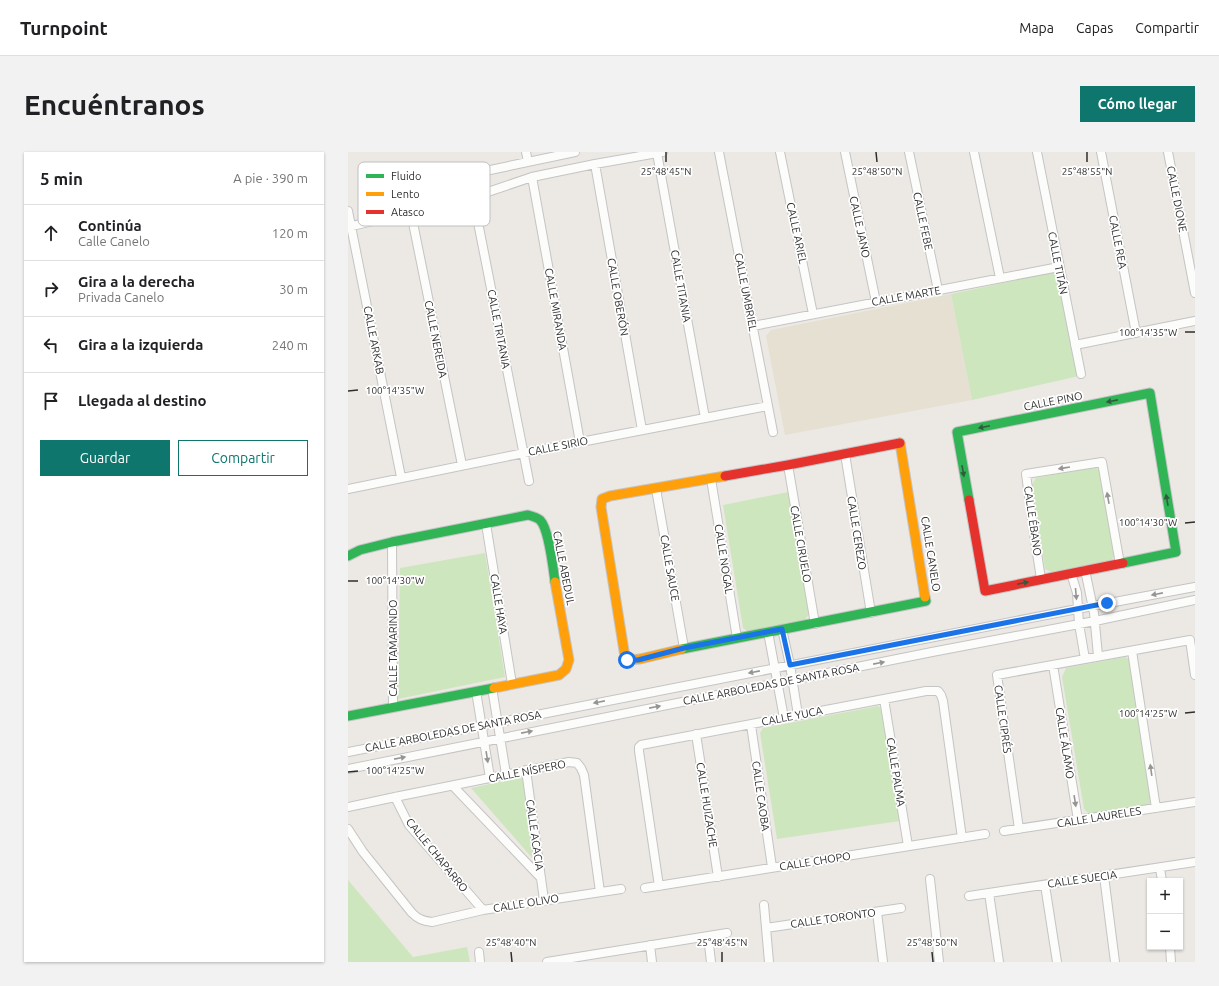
<!DOCTYPE html>
<html lang="es">
<head>
<meta charset="utf-8">
<style>
	body { margin:0; font-family:Ubuntu,sans-serif; background:#f2f2f2; color:#202124 }
	.controls { position:absolute; right:12px; bottom:12px; display:grid; overflow:hidden; border-radius:0px; box-shadow:0 1px 3px #0004 }
	.controls button { width:36px; height:36px; display:grid; place-items:center; padding:0; border:0; border-bottom:1px solid #e0e0e0; background:#fff; color:#202124; font:20px sans-serif }
	.stop { position:absolute; width:12px; height:12px; margin:-9px; border:3px solid #1a73e8; border-radius:50%; background:#fff }
	.stop.end { background:#1a73e8; border-color:#fff; box-shadow:0 1px 4px #0008 }
	.list { margin:0; padding:0; list-style:none }
	h2 { display:flex; justify-content:space-between; align-items:center; height:52px; margin:0; padding:0 16px; font-size:17px }
	h2 small { font-size:13px; font-weight:400; color:#757577 }
	.list li { display:grid; grid-template-columns:26px 1fr auto; gap:12px; align-items:center; box-sizing:border-box; height:56px; padding:0 16px; border-top:1px solid #e0e0e0 }
	.list b { display:block; font-size:15px; white-space:nowrap }
	.list p { margin:0; font-size:13px; white-space:nowrap; color:#757577 }
	.list em { font-size:13px; font-style:normal; color:#757577 }
	.actions { display:flex; gap:8px; padding:12px 16px }
	.actions a { flex:1; padding:9px 0; border:1px solid #0f766e; border-radius:0px; text-align:center; font-size:14px; color:#0f766e }
	.actions .main { background:#0f766e; color:#fff }
	.icon { flex:none; width:22px; height:22px; fill:none; stroke:currentColor; stroke-width:2; stroke-linecap:round; stroke-linejoin:round }
	.map { position:relative; flex:none; width:847px; height:810px; overflow:hidden; border-radius:0px }
	header { display:flex; align-items:center; gap:24px; box-sizing:border-box; height:56px; padding:0 20px; background:#fff; border-bottom:1px solid #e0e0e0 }
	header strong { font-size:19px }
	nav { display:flex; gap:22px; margin-inline-start:auto; font-size:14px }
	.intro { display:flex; align-items:center; justify-content:space-between; box-sizing:border-box; height:96px; padding:0 24px }
	h1 { margin:0; font-size:28px }
	.button { padding:10px 18px; border-radius:0px; background:#0f766e; color:#fff; font-size:14px; font-weight:700 }
	main { display:flex; gap:24px; padding:0 24px }
	aside { flex:1; background:#fff; border-radius:0px; box-shadow:0 1px 3px #0004 }
	.map>svg:first-child { display:block }
	.education { fill:#e6e0d3 }
	.green { fill:#cee6be }
	.lines { fill:none; stroke-linecap:round; stroke-linejoin:round }
	.street-casing { stroke:#c5c4c5; stroke-width:10 }
	.fast-casing { stroke:#c5c4c5; stroke-width:11 }
	.slow-casing { stroke:#c5c4c5; stroke-width:11 }
	.jam-casing { stroke:#c5c4c5; stroke-width:11 }
	.street { stroke:#fcfcfb; stroke-width:8 }
	.fast { stroke:#30b455; stroke-width:9 }
	.slow { stroke:#ff9f0a; stroke-width:9 }
	.jam { stroke:#e5322d; stroke-width:9 }
	.oneway { fill:#2f5d3c }
	.oneway2 { fill:#959594 }
	.route { stroke:#1a73e8; stroke-width:5 }
	.ticks { fill:none; stroke:#2e2e2e; stroke-width:1.5 }
	.labels { text-anchor:middle; dominant-baseline:central; stroke-width:3.5; stroke-linejoin:round; paint-order:stroke }
	.street-label { font-size:11px; fill:#2e2e2e; stroke:#fff }
	.key { fill:#fff; stroke:#c0c0c0; stroke-width:1 }
	.key-label { font-size:11px; fill:#2e2e2e }
	.ticks-label { font-size:10px; text-anchor:middle; fill:#2e2e2e; stroke:#fff; stroke-width:3.5; stroke-linejoin:round; paint-order:stroke }
</style>
</head>
<body>
<header>
<strong>Turnpoint</strong>
<nav><a>Mapa</a><a>Capas</a><a>Compartir</a></nav>
</header>
<div class="intro"><h1>Encuéntranos</h1><a class="button">Cómo llegar</a></div>
<main>
<aside>
<h2>5 min<small>A pie · 390 m</small></h2>
<ul class="list">
<li><svg class="icon" aria-label="ahead" viewBox="0 0 24 24"><path d="M12 20V5M6 11l6-6 6 6"/></svg><div><b>Continúa</b><p>Calle Canelo</p></div><em>120 m</em></li>
<li><svg class="icon" aria-label="right" viewBox="0 0 24 24"><path d="M7 20v-9h11M14 6l5 5-5 5"/></svg><div><b>Gira a la derecha</b><p>Privada Canelo</p></div><em>30 m</em></li>
<li><svg class="icon" aria-label="left" viewBox="0 0 24 24"><path d="M17 20v-9H6M10 6l-5 5 5 5"/></svg><div><b>Gira a la izquierda</b></div><em>240 m</em></li>
<li><svg class="icon" aria-label="arrive" viewBox="0 0 24 24"><path d="M6 21V4h12l-3 4 3 4H6"/></svg><div><b>Llegada al destino</b></div></li>
</ul>
<div class="actions"><a class="main">Guardar</a><a>Compartir</a></div>
</aside>
<div class="map">
<svg width="847" height="810" viewBox="0 0 847 810">
	<rect width="100%" height="100%" fill="#ece8e4"/>
	<path class="education" d="M603,142L624,248L437,283L418,184L423,178Z"/>
	<path class="green" d="M707,120L711,125L731,224L624,248L603,142Z
		M747,315L754,320L767,404L762,409L703,420L697,417L684,333L688,326Z
		M440,340L461,462L457,468L402,481L395,476L375,353Z
		M137,401L157,525L50,547L52,416Z
		M777,505L784,509L806,647L799,654L742,663L736,657L714,525L718,516Z
		M530,554L535,558L552,669L429,687L412,581L415,576Z
		M175,625L185,707L123,636Z
		M0,728L65,805L119,795L122,810H0Z"/>
	<g class="lines">
		<defs>
			<path id="street" d="M178,0L180,10
				M371,0L425,280
				M432,0L465,162
				M497,0L528,150
				M561,0L590,138
				M626,0L652,126
				M689,0L733,222
				M753,0L788,181
				M820,0L847,141
				M309,1L357,266
				M247,12L294,278
				M184,25L232,290
				M0,59L53,325
				M63,61L114,313
				M0,75L125,45L184,25L247,12L315,0
				M405,174L711,115
				M727,193L847,169
				M497,302L523,461
				M440,313L467,472
				M363,327L389,486
				M181,329L125,45C124,36 121,28 128,21L227,0
				M0,337L176,301L388,260L420,254
				M308,337L336,496
				M138,372L164,532
				M44,390L45,555
				M737,418L746,461L750,504
				M723,421L729,441L731,472L737,507
				M693,427L685,375L678,322L754,310L772,412
				M434,477L442,513L450,563
				M420,480L436,566
				M784,499L808,656
				M705,513L730,668
				M144,536L158,622
				M128,539L142,626
				M536,547L560,694
				M403,573L424,715
				M348,582L370,725
				M0,600L729,457L847,435
				M0,617L584,500L747,469L847,448
				M178,618L196,748
				M105,634L193,726
				M47,645L61,673L135,758
				M0,655L47,645L221,610L229,611L233,616L236,623L252,740
				M0,677L15,700L64,761C70,767 75,769 84,770L135,758L273,737
				M671,677L649,523L842,488L847,523
				M656,679L847,650
				M812,716L814,729
				M756,724L767,810
				M582,727L591,810
				M697,733L709,810
				M311,734L291,599V595L293,593L578,539H590L593,543L595,549L614,686
				M297,736L637,682
				M641,741L651,810
				M621,744L847,710
				M416,753L421,810
				M529,760L535,810
				M418,776L553,756
				M360,784L363,810
				M302,793L304,810
				M822,795L823,810
				M131,800L132,810
				M199,810L379,781"/>
			<path id="fast" d="M621,348L609,280L802,241
				M0,404L12,398L44,390L180,363C184,364 188,365 192,368C201,377 205,416 207,430
				M775,411L828,400L802,241
				M334,497L548,455L578,449L577,445
				M0,564L146,536"/>
			<path id="slow" d="M552,291L577,445
				M334,497L292,507L279,508L277,505L253,355L254,347L262,344L377,324
				M146,536L211,523L218,517L221,508L207,430"/>
			<path id="jam" d="M377,324L440,313L552,291
				M621,348L637,439L775,411"/>
		</defs>
		<use href="#street" class="street-casing"/>
		<use href="#fast" class="fast-casing"/>
		<use href="#slow" class="slow-casing"/>
		<use href="#jam" class="jam-casing"/>
		<use href="#street" class="street"/>
		<use href="#fast" class="fast"/>
		<use href="#slow" class="slow"/>
		<use href="#jam" class="jam"/>
	</g>
	<defs><path id="oneway-solid" d="M-6-.8H1V-3.2L6.5 0L1 3.2V.8H-6Z"/></defs>
	<g class="oneway">
		<use href="#oneway-solid" transform="translate(764 249) rotate(169)"/>
		<use href="#oneway-solid" transform="translate(636 275) rotate(168)"/>
		<use href="#oneway-solid" transform="translate(615 319) rotate(80)"/>
		<use href="#oneway-solid" transform="translate(819 348) rotate(-100)"/>
		<use href="#oneway-solid" transform="translate(675 431) rotate(-12)"/>
	</g>
	<g class="oneway2">
		<use href="#oneway-solid" transform="translate(716 316) rotate(171)"/>
		<use href="#oneway-solid" transform="translate(760 346) rotate(-100)"/>
		<use href="#oneway-solid" transform="translate(728 442) rotate(85)"/>
		<use href="#oneway-solid" transform="translate(809 442) rotate(169)"/>
		<use href="#oneway-solid" transform="translate(531 511) rotate(-11)"/>
		<use href="#oneway-solid" transform="translate(406 520) rotate(169)"/>
		<use href="#oneway-solid" transform="translate(251 550) rotate(169)"/>
		<use href="#oneway-solid" transform="translate(307 555) rotate(-11)"/>
		<use href="#oneway-solid" transform="translate(179 580) rotate(-11)"/>
		<use href="#oneway-solid" transform="translate(139 605) rotate(81)"/>
		<use href="#oneway-solid" transform="translate(52 606) rotate(-11)"/>
		<use href="#oneway-solid" transform="translate(803 618) rotate(-98)"/>
		<use href="#oneway-solid" transform="translate(727 649) rotate(81)"/>
	</g>
	<g class="lines">
		<path class="route" d="M279,508H290L336,496L434,477L442,513L759,451"/>
	</g>
	<path class="ticks" d="M318,0V10M528,0L529,10M739,0V10M837,180H847M0,239L10,238M837,371L847,370M0,429H10M837,561L847,560M0,620L10,619M163,800L164,810M374,800V810M584,800L585,810"/>
	<g class="labels">
		<g class="street-label">
			<text transform="translate(829 47) rotate(79)">CALLE DIONE</text>
			<text transform="translate(575 69) rotate(78)">CALLE FEBE</text>
			<text transform="translate(512 75) rotate(78)">CALLE JANO</text>
			<text transform="translate(449 81) rotate(78)">CALLE ARIEL</text>
			<text transform="translate(770 90) rotate(79)">CALLE REA</text>
			<text transform="translate(710 111) rotate(79)">CALLE TITÁN</text>
			<text transform="translate(333 134) rotate(80)">CALLE TITANIA</text>
			<text transform="translate(398 140) rotate(79)">CALLE UMBRIEL</text>
			<text transform="translate(558 144) rotate(-10)">CALLE MARTE</text>
			<text transform="translate(270 145) rotate(80)">CALLE OBERÓN</text>
			<text transform="translate(208 157) rotate(80)">CALLE MIRANDA</text>
			<text transform="translate(151 177) rotate(79)">CALLE TRITANIA</text>
			<text transform="translate(88 187) rotate(79)">CALLE NEREIDA</text>
			<text transform="translate(26 188) rotate(79)">CALLE ARKAB</text>
			<text transform="translate(705 249) rotate(-11)">CALLE PINO</text>
			<text transform="translate(210 294) rotate(-11)">CALLE SIRIO</text>
			<text transform="translate(685 369) rotate(82)">CALLE ÉBANO</text>
			<text transform="translate(509 381) rotate(81)">CALLE CEREZO</text>
			<text transform="translate(453 392) rotate(80)">CALLE CIRUELO</text>
			<text transform="translate(583 402) rotate(81)">CALLE CANELO</text>
			<text transform="translate(376 407) rotate(81)">CALLE NOGAL</text>
			<text transform="translate(216 416) rotate(79)">CALLE ABEDUL</text>
			<text transform="translate(322 416) rotate(80)">CALLE SAUCE</text>
			<text transform="translate(151 452) rotate(81)">CALLE HAYA</text>
			<text transform="translate(45 496) rotate(-90)">CALLE TAMARINDO</text>
			<text transform="translate(423 532) rotate(-11)">CALLE ARBOLEDAS DE SANTA ROSA</text>
			<text transform="translate(444 564) rotate(-11)">CALLE YUCA</text>
			<text transform="translate(655 567) rotate(82)">CALLE CIPRÉS</text>
			<text transform="translate(105 579) rotate(-11)">CALLE ARBOLEDAS DE SANTA ROSA</text>
			<text transform="translate(717 591) rotate(81)">CALLE ÁLAMO</text>
			<text transform="translate(179 619) rotate(-11)">CALLE NÍSPERO</text>
			<text transform="translate(548 620) rotate(81)">CALLE PALMA</text>
			<text transform="translate(413 644) rotate(82)">CALLE CAOBA</text>
			<text transform="translate(359 653) rotate(81)">CALLE HUIZACHE</text>
			<text transform="translate(751 665) rotate(-9)">CALLE LAURELES</text>
			<text transform="translate(187 683) rotate(82)">CALLE ACACIA</text>
			<text transform="translate(89 703) rotate(51)">CALLE CHAPARRO</text>
			<text transform="translate(467 709) rotate(-9)">CALLE CHOPO</text>
			<text transform="translate(734 727) rotate(-8)">CALLE SUECIA</text>
			<text transform="translate(178 751) rotate(-9)">CALLE OLIVO</text>
			<text transform="translate(485 766) rotate(-8)">CALLE TORONTO</text>
		</g>
	</g>
	<rect x="10" y="10" width="132" height="64" rx="6" class="key"/>
	<rect x="18" y="22" width="18" height="4" fill="#30b455"/>
	<rect x="18" y="40" width="18" height="4" fill="#ff9f0a"/>
	<rect x="18" y="58" width="18" height="4" fill="#e5322d"/>
	<g class="key-label">
		<text x="43" y="28">Fluido</text>
		<text x="43" y="46">Lento</text>
		<text x="43" y="64">Atasco</text>
	</g>
	<g class="ticks-label">
		<text x="318" y="23">25°48'45"N</text>
		<text x="529" y="23">25°48'50"N</text>
		<text x="739" y="23">25°48'55"N</text>
		<text x="800" y="184">100°14'35"W</text>
		<text x="47" y="242">100°14'35"W</text>
		<text x="800" y="374">100°14'30"W</text>
		<text x="47" y="432">100°14'30"W</text>
		<text x="800" y="565">100°14'25"W</text>
		<text x="47" y="622">100°14'25"W</text>
		<text x="163" y="794">25°48'40"N</text>
		<text x="374" y="794">25°48'45"N</text>
		<text x="584" y="794">25°48'50"N</text>
	</g>
</svg>
<div class="controls">
<button>+</button>
<button>−</button>
</div>
<div class="stop" style="left:279px;top:508px"></div>
<div class="stop end" style="left:759px;top:451px"></div>
</div>
</main>
</body>
</html>
